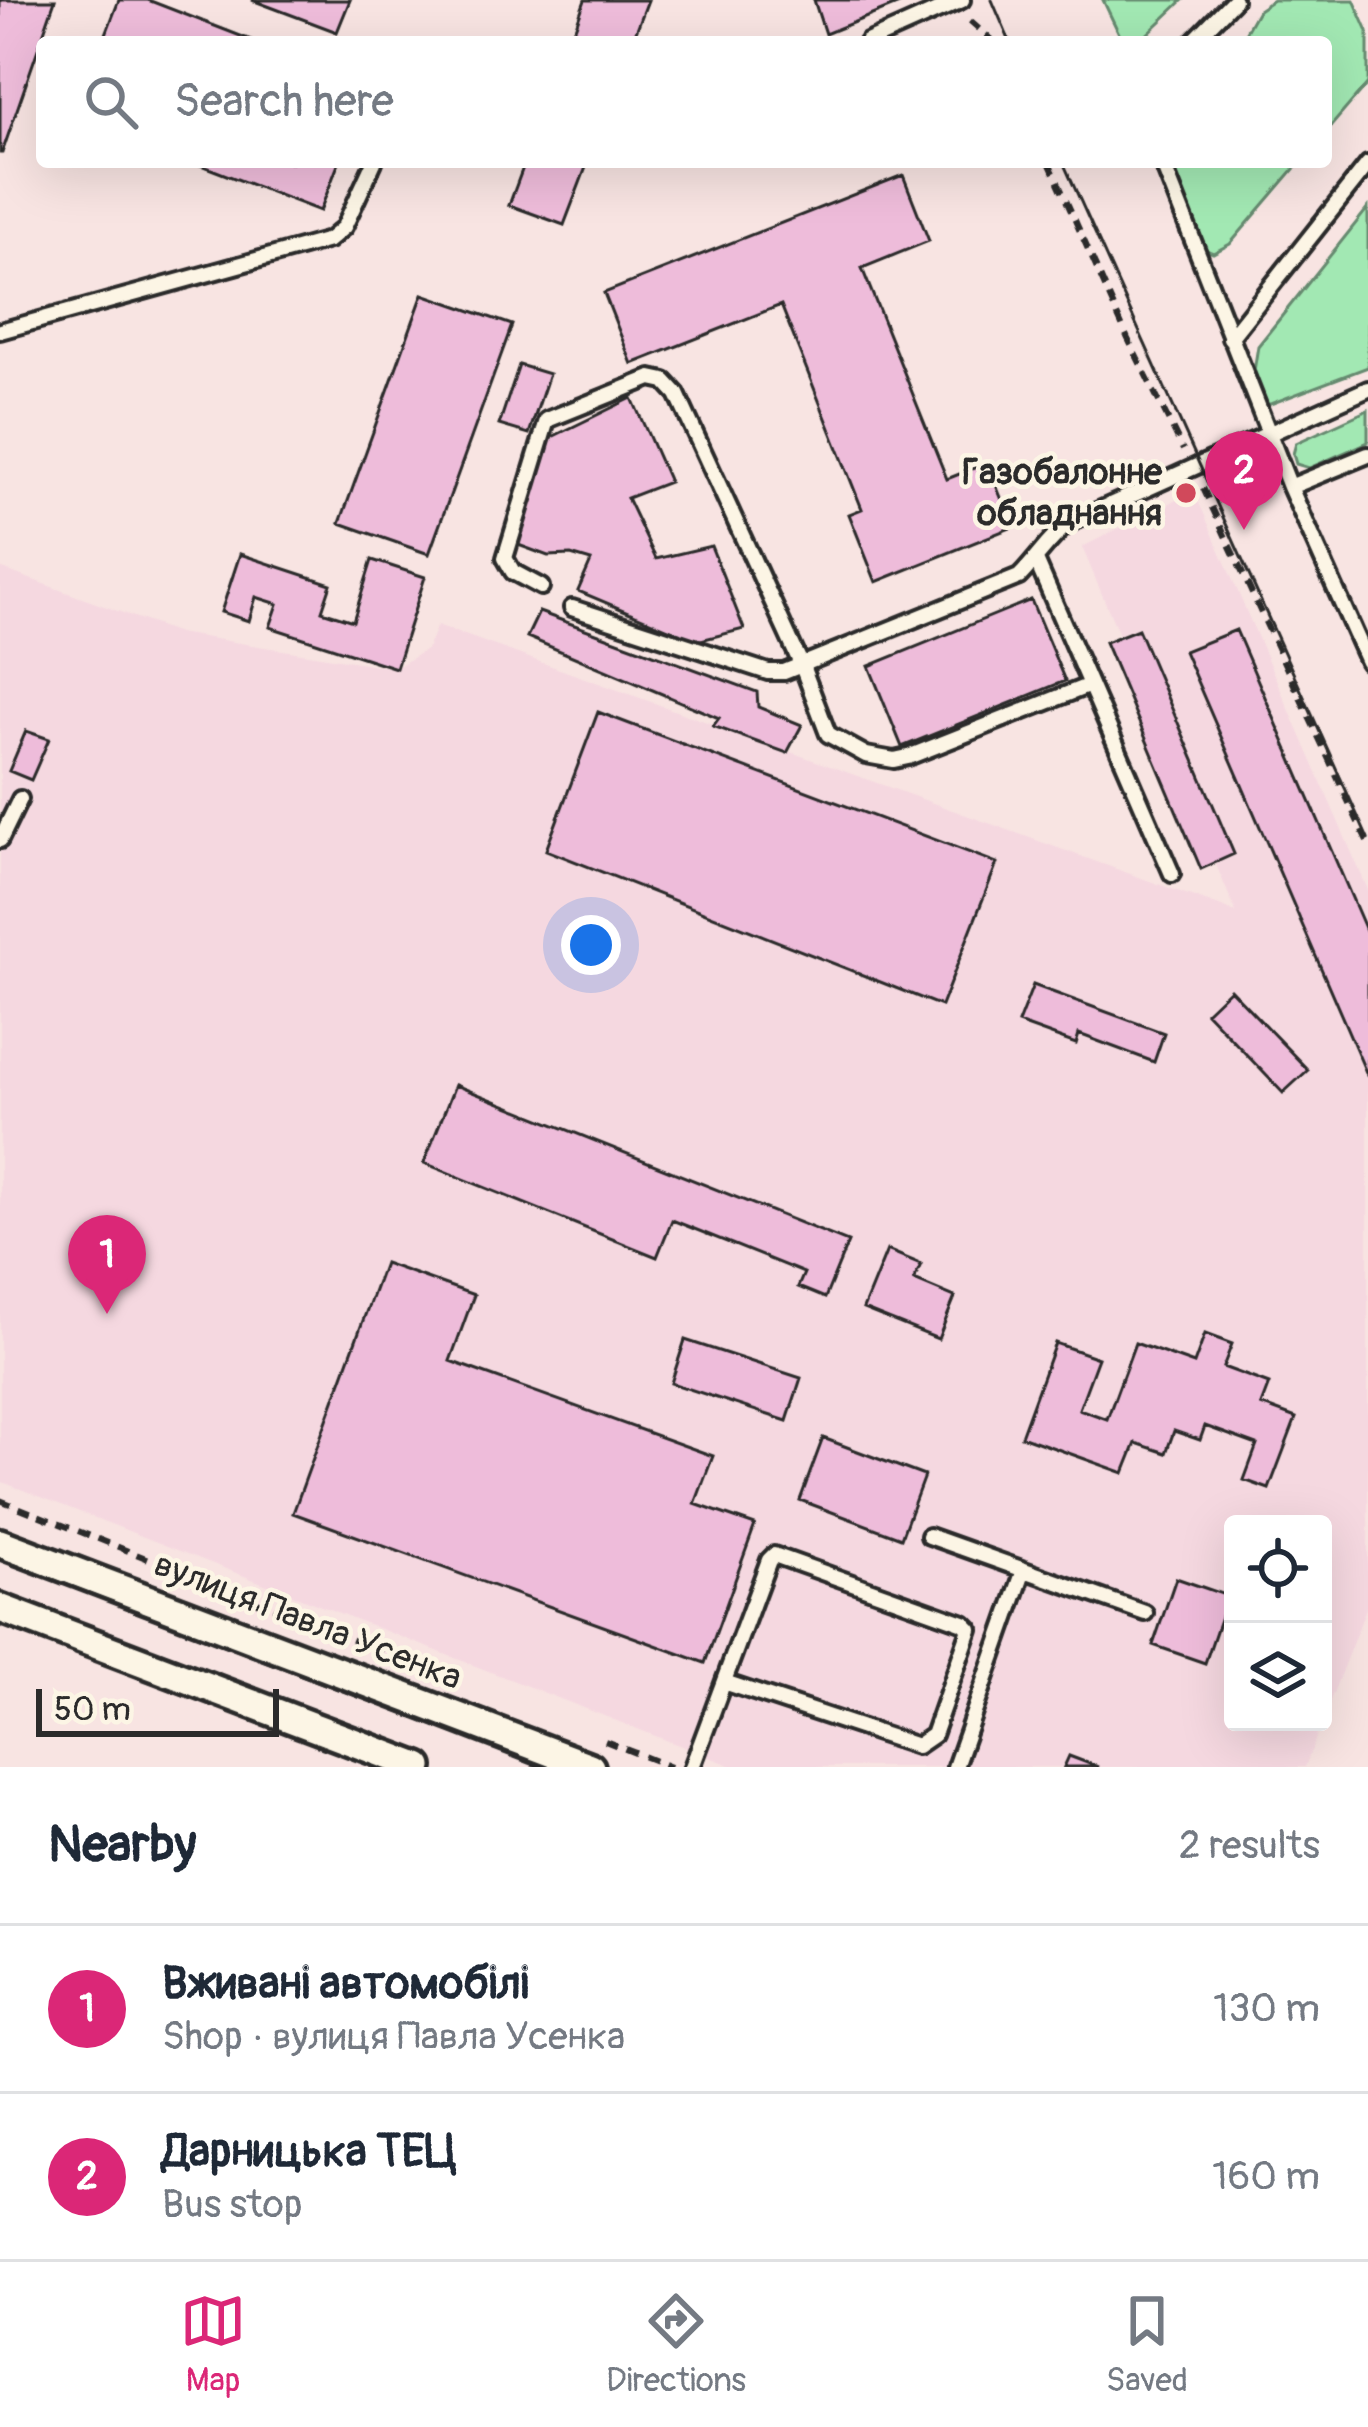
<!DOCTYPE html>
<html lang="en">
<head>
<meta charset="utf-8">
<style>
	body { margin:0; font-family:Pangolin,sans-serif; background:#f6f6f7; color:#1f2937 }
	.controls { position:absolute; right:36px; bottom:36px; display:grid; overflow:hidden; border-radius:12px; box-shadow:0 12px 48px #0002 }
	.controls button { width:108px; height:108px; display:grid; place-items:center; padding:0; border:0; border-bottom:3px solid #e0e1e3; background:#fff; color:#1f2937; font:60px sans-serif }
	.scale { position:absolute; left:36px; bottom:30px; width:243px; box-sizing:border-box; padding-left:12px; border:6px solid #2b2b2b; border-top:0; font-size:33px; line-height:42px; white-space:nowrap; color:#2b2b2b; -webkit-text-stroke:9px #fcf5e5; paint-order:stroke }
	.you { position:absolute; left:591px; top:945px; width:42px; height:42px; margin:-30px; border:9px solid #fff; border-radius:50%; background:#1a73e8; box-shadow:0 0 0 18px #1a73e833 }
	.badge { display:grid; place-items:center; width:78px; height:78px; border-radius:50%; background:#db2777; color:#fff; font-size:39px; font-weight:700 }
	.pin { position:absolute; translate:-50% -99px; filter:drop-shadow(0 3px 6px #0008) }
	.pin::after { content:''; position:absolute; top:63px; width:42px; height:36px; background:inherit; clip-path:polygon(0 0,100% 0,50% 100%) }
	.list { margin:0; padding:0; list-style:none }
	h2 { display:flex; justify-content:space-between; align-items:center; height:156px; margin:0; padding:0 48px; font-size:51px }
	h2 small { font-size:39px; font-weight:400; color:#747a83 }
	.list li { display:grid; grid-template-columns:78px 1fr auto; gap:36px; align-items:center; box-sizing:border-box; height:168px; padding:0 48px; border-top:3px solid #e0e1e3 }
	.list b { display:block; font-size:45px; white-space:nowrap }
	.list p { margin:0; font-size:39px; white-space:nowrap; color:#747a83 }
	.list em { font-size:39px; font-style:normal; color:#747a83 }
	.icon { flex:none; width:66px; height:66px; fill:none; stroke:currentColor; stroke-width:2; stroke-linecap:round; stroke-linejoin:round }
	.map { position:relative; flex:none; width:1368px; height:1767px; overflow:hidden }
	.search { position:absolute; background:#fff; box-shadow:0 12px 48px #0002; left:36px; right:36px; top:36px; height:132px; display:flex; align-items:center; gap:30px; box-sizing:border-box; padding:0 42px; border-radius:12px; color:#747a83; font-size:45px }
	.sheet { height:492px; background:#fff }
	nav { display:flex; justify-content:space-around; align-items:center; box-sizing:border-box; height:168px; border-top:3px solid #e0e1e3; background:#fff; font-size:33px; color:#747a83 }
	nav a { display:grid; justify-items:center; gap:6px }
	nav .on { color:#db2777 }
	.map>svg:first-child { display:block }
	.built { fill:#f5d8e0 }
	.green { fill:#a2e8b3; stroke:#668a6f; stroke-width:3 }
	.building { fill:#eebcda; stroke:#2b2b2b; stroke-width:3 }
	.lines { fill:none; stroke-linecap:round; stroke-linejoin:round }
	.service-casing { stroke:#2b2b2b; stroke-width:22 }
	.minor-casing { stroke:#2b2b2b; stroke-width:36 }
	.path { stroke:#2b2b2b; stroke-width:6; stroke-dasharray:12 9; stroke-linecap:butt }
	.service { stroke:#fcf5e5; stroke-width:14 }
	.minor { stroke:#fcf5e5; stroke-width:27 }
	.tram { stroke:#2b2b2b; stroke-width:3 }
	.poi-dot { fill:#d1495b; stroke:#fcf5e5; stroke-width:4.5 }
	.labels { text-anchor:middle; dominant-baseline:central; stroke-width:9; stroke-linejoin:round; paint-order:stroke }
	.poi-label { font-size:36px; font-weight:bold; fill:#2b2b2b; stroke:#fcf5e5; text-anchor:end }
	.street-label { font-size:36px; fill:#2b2b2b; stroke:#fcf5e5 }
</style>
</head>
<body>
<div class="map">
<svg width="1368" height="1767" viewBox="0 0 1368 1767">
	<rect width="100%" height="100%" fill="#f8e4e2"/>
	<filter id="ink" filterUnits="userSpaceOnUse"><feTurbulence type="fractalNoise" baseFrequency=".00833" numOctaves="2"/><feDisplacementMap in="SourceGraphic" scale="24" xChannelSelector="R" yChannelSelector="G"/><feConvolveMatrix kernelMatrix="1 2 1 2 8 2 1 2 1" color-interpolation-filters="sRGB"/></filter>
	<g filter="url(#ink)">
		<path class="built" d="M1194,491L1368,890V1603L1323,1719V1524H1233V1722H1322L1305,1767H735L0,1481V568L178,633L395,668L427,649L437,625L1236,912L1082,547Z"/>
		<path class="green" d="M1103,0H1183L1139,42H1123Z
			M1273,0H1354L1368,32V83L1326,132V42H1240L1258,10Z
			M1172,162H1300L1230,244L1213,253L1199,247Z
			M1368,208V367L1265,406L1253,377L1258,346Z
			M1368,410V442L1309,468L1296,464L1293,454L1296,443Z"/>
		<path class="building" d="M0,0H55L2,153H0Z
			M119,0H148L256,42H103Z
			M252,0H350L337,32Z
			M585,0H648L632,42H570Z
			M814,0H909L825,34Z
			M193,162H339L320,211Z
			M525,162H588L564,225L509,205Z
			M903,175L929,241L862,268L947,479L987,463L1013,527L876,582L849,514L862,509L781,305L632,364L604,293Z
			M423,294L512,325L429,554L340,523Z
			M519,365L549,374L529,434L499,425Z
			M632,398L669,482L627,498L656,559L711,546L744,629L697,641L578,591L591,561L571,555L548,556L513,543L548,439Z
			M240,554L331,584L322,611L353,621L372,560L425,577L396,668L270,627L278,604L256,597L249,621L221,612Z
			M1031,600L1065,681L902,747L869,666Z
			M539,612L757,692L758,707L802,725L787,753L713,726L719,718L527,637Z
			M1138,629L1234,854L1201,869L1105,642Z
			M1236,630L1368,935V1077L1184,651Z
			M598,712L997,863L941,1006L546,850Z
			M26,731L49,739L31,780L9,771Z
			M1033,985L1164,1033L1154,1062L1079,1034L1076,1044L1018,1023Z
			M1230,989L1308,1070L1283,1093L1206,1012Z
			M455,1085L848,1242L825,1298L798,1287L804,1273L672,1220L657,1257L424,1163Z
			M887,1250L921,1264L914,1280L955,1297L938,1339L863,1309Z
			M384,1263L474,1295L450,1361L713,1456L695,1504L755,1525L705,1663L293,1513Z
			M1205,1334L1232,1344L1223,1367L1269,1384L1261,1405L1296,1418L1269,1489L1244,1480L1257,1445L1205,1426L1200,1440L1174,1431L1166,1453L1136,1443L1124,1473L1021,1436L1055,1343L1098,1358L1079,1409L1107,1419L1135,1343L1194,1364Z
			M685,1340L801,1378L787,1421L671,1383Z
			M823,1438L924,1476L901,1538L800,1500Z
			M1176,1578L1228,1596L1205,1663L1153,1645Z
			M1069,1756L1098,1767H1064Z"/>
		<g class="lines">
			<defs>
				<path id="service" d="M867,42L962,0
					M1193,42L1234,0
					M1162,162L1290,487L1368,455
					M0,331L329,240L344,227L374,162
					M1230,338L1368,164
					M1290,487L1368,662
					M1036,560L1172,874
					M541,587L513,572L505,558L547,420L651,378L665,381L677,394L802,666L828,734L866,755L894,760L908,757L1090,685
					M572,608L768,672H784L1019,577C1037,559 1048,540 1068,524L1368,389
					M0,840L20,799
					M929,1536L1145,1613
					M692,1767L769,1560L774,1555L964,1623L970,1629L933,1735L917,1746L724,1682
					M955,1767L1024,1570"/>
				<path id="minor" d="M0,1543L590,1767
					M0,1608L419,1767"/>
			</defs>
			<use href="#service" class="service-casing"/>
			<use href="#minor" class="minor-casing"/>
			<path class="path" d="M970,21L994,42
				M1049,162L1128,339L1183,450
				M1203,488L1368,844
				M0,1500L448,1678
				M605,1741L671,1767"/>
			<use href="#service" class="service"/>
			<use href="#minor" class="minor"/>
			<path class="tram" d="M992,0L1010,42
				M1063,162L1368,839
				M0,1559L540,1767"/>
		</g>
	</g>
	<circle class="poi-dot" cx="1186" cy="493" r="12"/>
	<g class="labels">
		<g class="poi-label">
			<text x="1162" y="472">Газобалонне<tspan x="1162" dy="41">обладнання</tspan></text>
		</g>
		<g class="street-label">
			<text transform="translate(308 1621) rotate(21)">вулиця Павла Усенка</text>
		</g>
	</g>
</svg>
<div class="controls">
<button><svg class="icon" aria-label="locate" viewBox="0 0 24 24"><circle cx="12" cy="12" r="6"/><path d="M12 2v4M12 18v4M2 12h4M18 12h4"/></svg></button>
<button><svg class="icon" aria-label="layers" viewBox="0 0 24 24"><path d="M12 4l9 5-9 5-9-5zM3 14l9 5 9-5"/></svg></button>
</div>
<div class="scale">50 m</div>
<div class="you"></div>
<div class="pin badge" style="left:107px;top:1314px">1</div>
<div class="pin badge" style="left:1244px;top:530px">2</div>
<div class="search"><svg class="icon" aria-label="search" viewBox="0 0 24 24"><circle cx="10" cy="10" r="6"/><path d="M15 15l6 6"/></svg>Search here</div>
</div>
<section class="sheet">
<h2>Nearby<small>2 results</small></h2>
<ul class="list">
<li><span class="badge">1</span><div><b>Вживані автомобілі</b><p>Shop · вулиця Павла Усенка</p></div><em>130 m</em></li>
<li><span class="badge">2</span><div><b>Дарницька ТЕЦ</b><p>Bus stop</p></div><em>160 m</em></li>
</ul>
</section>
<nav>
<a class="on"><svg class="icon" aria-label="map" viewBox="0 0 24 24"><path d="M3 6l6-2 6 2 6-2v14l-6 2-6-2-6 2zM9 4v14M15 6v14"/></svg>Map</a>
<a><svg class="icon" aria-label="directions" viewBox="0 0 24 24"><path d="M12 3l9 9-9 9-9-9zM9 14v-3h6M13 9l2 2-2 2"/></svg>Directions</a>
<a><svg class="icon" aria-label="saved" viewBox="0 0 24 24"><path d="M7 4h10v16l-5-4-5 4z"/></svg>Saved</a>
</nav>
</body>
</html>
